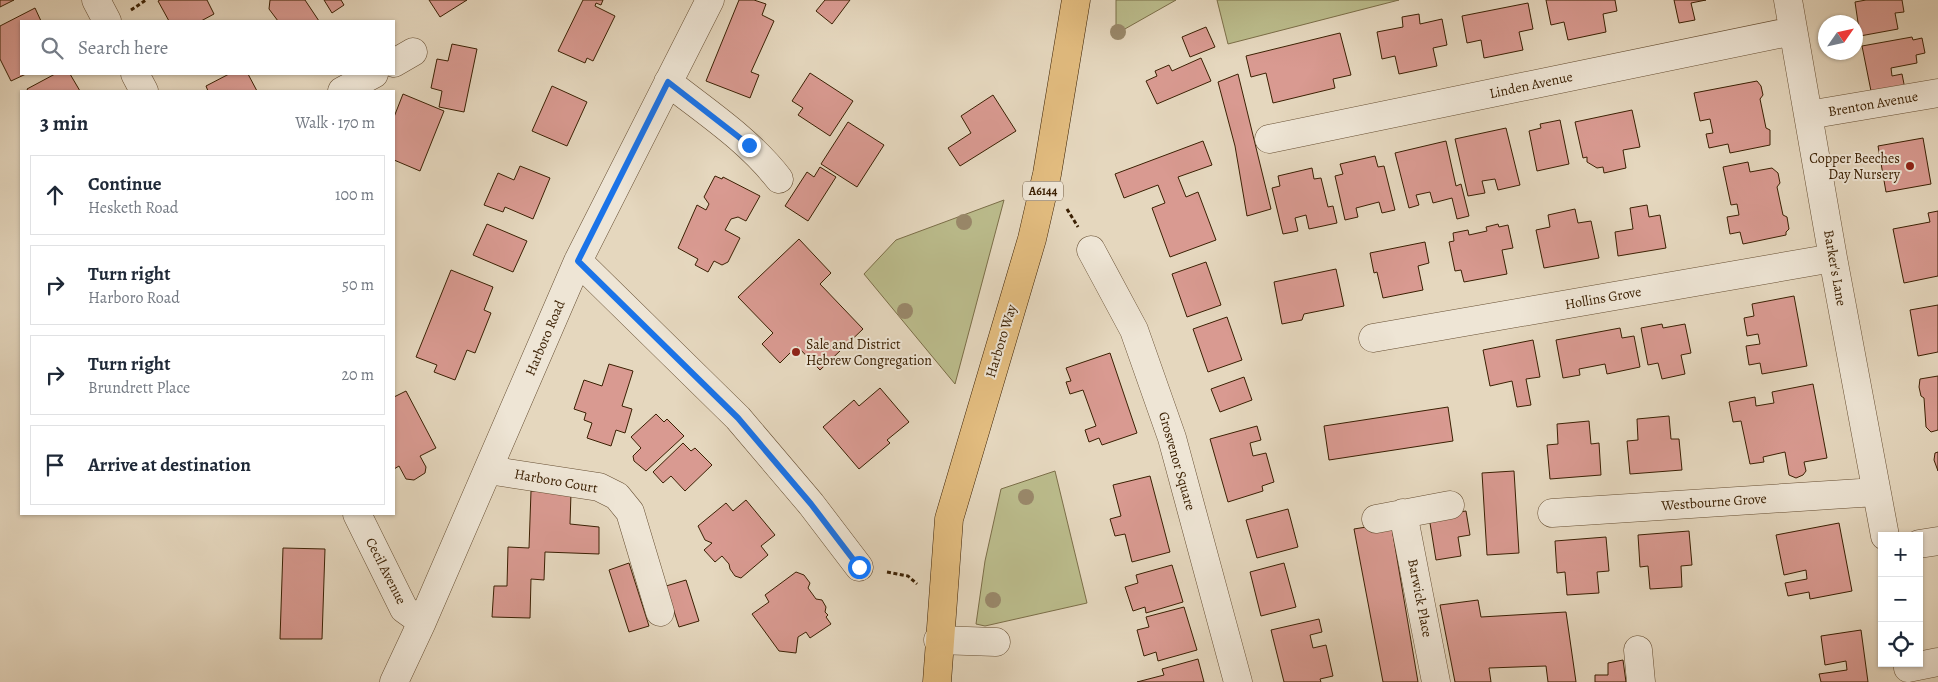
<!DOCTYPE html>
<html lang="en">
<head>
<meta charset="utf-8">
<style>
	body { margin:0; font-family:Alegreya,serif; background:#f2f2f3; color:#1f2937 }
	.controls { position:absolute; right:15px; bottom:15px; display:grid; overflow:hidden; border-radius:0px; box-shadow:0 1px 4px #0004 }
	.controls button { width:45px; height:45px; display:grid; place-items:center; padding:0; border:0; border-bottom:1px solid #e0e1e3; background:#fff; color:#1f2937; font:25px sans-serif }
	.compass { position:absolute; left:1818px; top:15px; width:45px; height:45px; border-radius:50%; background:#fff; box-shadow:0 1px 4px #0004; rotate:56deg }
	.stop { position:absolute; width:15px; height:15px; margin:-11px; border:4px solid #1a73e8; border-radius:50%; background:#fff }
	.stop.end { background:#1a73e8; border-color:#fff; box-shadow:0 1px 5px #0008 }
	.list { margin:0; padding:0; list-style:none }
	h2 { display:flex; justify-content:space-between; align-items:center; height:65px; margin:0; padding:0 20px; font-size:21px }
	h2 small { font-size:16px; font-weight:400; color:#747a83 }
	.list li { display:grid; grid-template-columns:32px 1fr auto; gap:15px; align-items:center; box-sizing:border-box; height:80px; margin:0 10px 10px; padding:0 10px; border:1px solid #e0e1e3; border-radius:0px }
	.list b { display:block; font-size:19px; white-space:nowrap }
	.list p { margin:0; font-size:16px; white-space:nowrap; color:#747a83 }
	.list em { font-size:16px; font-style:normal; color:#747a83 }
	.icon { flex:none; width:28px; height:28px; fill:none; stroke:currentColor; stroke-width:2; stroke-linecap:round; stroke-linejoin:round }
	.map { position:relative; flex:none; width:1938px; height:682px; overflow:hidden }
	.search { position:absolute; background:#fff; box-shadow:0 1px 4px #0004; left:20px; top:20px; width:375px; height:55px; display:flex; align-items:center; gap:12px; box-sizing:border-box; padding:0 18px; border-radius:0px; color:#747a83; font-size:19px }
	.panel { position:absolute; background:#fff; box-shadow:0 1px 4px #0004; left:20px; top:90px; width:375px; height:425px; border-radius:0px }
	.map>svg:first-child { display:block }
	.green { fill:#bbbc8c; stroke:#7b6e48 }
	.building { fill:#d99a91; stroke:#3b2003 }
	.lines { fill:none; stroke-linecap:round; stroke-linejoin:round }
	.minor-casing { stroke:#664e32; stroke-width:29 }
	.major-casing { stroke:#3b2003; stroke-width:29 }
	.path { stroke:#3b2003; stroke-width:3; stroke-dasharray:4 2.5; stroke-linecap:butt }
	.minor { stroke:#eee5d5; stroke-width:28 }
	.major { stroke:#e2bc7f; stroke-width:28 }
	.tree { fill:#99886a }
	.route { stroke:#1a73e8; stroke-width:6 }
	.poi-dot { fill:#8f2418; stroke:#eee5d5; stroke-width:2 }
	.labels { text-anchor:middle; dominant-baseline:central; stroke-width:4; stroke-linejoin:round; paint-order:stroke }
	.shield { fill:#eee5d5; stroke:#715b42; stroke-width:1 }
	.shield-label { font-size:12px; font-weight:bold; fill:#3b2003 }
	.street-label { font-size:14px; fill:#3b2003; stroke:#eee5d5 }
	.poi-label { font-size:14px; fill:#3b2003; stroke:#eee5d5; text-anchor:end }
</style>
</head>
<body>
<div class="map">
<svg width="1938" height="682" viewBox="0 0 1938 682">
	<rect width="100%" height="100%" fill="#e5d7be"/>
	<filter id="stains"><feTurbulence type="fractalNoise" baseFrequency=".004" numOctaves="4"/><feColorMatrix values="0 0 0 0 .2 0 0 0 0 .09 0 0 0 0 .02 0 0 0 .5 -.17"/></filter>
	<radialGradient id="worn" r=".72"><stop offset=".6" stop-color="#630" stop-opacity="0"/><stop offset="1" stop-color="#630" stop-opacity=".3"/></radialGradient>
	<path class="green" d="M1116,0H1176L1116,34Z
		M1217,0H1399L1228,44Z
		M1004,200L955,384L864,274L896,240Z
		M1055,471L1087,603L985,626L976,624L985,561L1001,489Z"/>
	<path class="building" d="M0,0H14L0,7Z
		M160,0H207L214,14L201,21H169L158,1Z
		M270,0H305L319,21H278L269,9Z
		M324,0H341L344,5L332,13Z
		M429,0H467L440,17Z
		M583,0H603L601,5L596,3L595,6L615,16L593,61L587,58L585,63L558,51Z
		M739,0H754L766,4L762,15L774,21L751,72L759,75L750,98L706,81Z
		M825,0H850L832,24L816,11Z
		M1546,0H1615L1617,11L1603,14L1606,32L1568,40L1564,22L1551,25Z
		M1674,0H1706L1691,3L1695,20L1679,23Z
		M1866,0H1902L1904,12L1895,13L1898,29L1860,36L1855,2Z
		M1528,3L1533,29L1519,32L1523,50L1484,58L1481,40L1467,43L1462,16Z
		M35,8L41,21H21V74H26L11,81L0,59V26Z
		M1419,14L1420,24L1442,19L1447,45L1433,48L1437,66L1399,74L1395,56L1382,59L1377,32L1403,27L1402,17Z
		M1206,27L1215,47L1190,57L1182,37Z
		M1340,33L1351,75L1333,79L1335,88L1273,103L1266,73L1251,77L1246,56Z
		M1912,37L1913,40L1922,38L1925,53L1916,55L1917,63L1891,68L1892,76L1902,74L1905,89L1872,96L1862,46Z
		M452,44L477,49L464,112L439,107L442,91L431,88L437,59L448,61Z
		M1201,58L1211,81L1157,104L1146,81L1157,76L1155,71L1169,65L1172,71Z
		M810,73L853,101L830,136L798,115L803,108L792,101Z
		M55,74H70L80,91H28L27,89Z
		M229,74H248L257,91H208L206,86Z
		M1238,74L1271,209L1247,216L1235,146L1218,82Z
		M1757,81L1761,86L1763,95L1760,99L1766,128L1770,130V145L1730,153L1728,144L1709,148L1706,134L1713,133L1710,119L1700,121L1694,93Z
		M552,86L587,102L567,146L532,131Z
		M403,94L444,111L420,171L394,160V117Z
		M993,95L1016,131L960,166L948,148L971,133L961,116Z
		M1632,110L1640,147L1623,150L1626,168L1604,173L1603,167L1597,168L1587,162V157L1583,158L1575,122Z
		M1560,120L1569,164L1537,171L1529,131L1541,128L1540,124Z
		M848,122L884,145L857,187L821,164Z
		M1506,128L1520,185L1498,190L1495,179L1482,181L1485,193L1468,196L1455,139Z
		M1923,138L1931,184L1886,192L1878,146Z
		M1203,141L1212,165L1178,177L1186,197L1198,192L1216,240L1170,257L1152,208L1165,203L1158,185L1124,198L1115,174Z
		M1446,141L1456,186L1461,184L1469,216L1457,219L1452,198L1433,203L1430,192L1416,195L1419,205L1409,208L1395,153Z
		M1375,156L1378,167L1384,166L1395,210L1382,213L1379,202L1356,208L1358,217L1345,220L1335,176L1343,174L1340,164Z
		M1748,162L1750,172L1772,168L1778,173L1780,183L1777,187L1783,215L1787,217L1789,229L1786,232V235L1743,244L1740,232L1730,234L1727,217L1739,215L1737,204L1731,205L1723,167Z
		M520,166L550,178L533,219L505,207L503,212L484,205L498,173L514,180Z
		M820,167L836,177L808,221L785,206L807,172L814,177Z
		M1312,168L1314,179L1321,178L1328,207L1333,206L1337,223L1309,229L1306,215L1295,218L1298,231L1283,234L1272,188L1280,186L1278,176Z
		M715,176L722,179L723,177L760,196L746,221L738,217L731,219L725,230L740,238L728,262L722,265L714,261L708,272L695,265L698,259L678,248L697,205L706,210L709,204L704,197Z
		M1647,205L1649,217L1660,215L1666,248L1618,256L1615,232L1633,229L1630,208Z
		M1575,209L1578,223L1591,221L1599,258L1544,268L1536,230L1550,227L1548,215Z
		M1938,211V276L1904,283L1893,229L1930,222L1928,213Z
		M487,224L527,241L513,272L473,255Z
		M1498,224L1499,227L1508,225L1513,248L1502,250L1507,274L1464,282L1461,270L1455,271L1449,242L1454,241L1453,233L1468,230L1469,235L1487,231L1486,227Z
		M799,239L831,273L820,284L863,329L820,370L797,346L780,363L762,344L773,333L738,297Z
		M1425,242L1429,263L1418,266L1423,290L1383,298L1377,272L1374,273L1370,253Z
		M1206,262L1221,305L1187,317L1172,274Z
		M1336,269L1344,306L1304,314L1302,320L1282,324L1274,282Z
		M451,270L493,287L484,310L491,313L475,353L467,350L455,380L434,372L437,365L416,357Z
		M1794,296L1807,366L1762,374L1760,363L1749,365L1746,346L1760,344L1758,334L1747,336L1744,318L1754,316L1752,304Z
		M1938,305V352L1918,356L1910,310Z
		M1227,317L1242,360L1208,372L1193,329Z
		M1662,324L1663,328L1685,324L1691,353L1681,355L1685,374L1662,379L1658,363L1648,365L1641,328Z
		M1620,328L1622,338L1634,336L1640,367L1607,374L1605,364L1579,369L1580,375L1563,378L1556,340Z
		M1533,340L1540,377L1526,379L1531,405L1517,407L1512,381L1490,386L1483,350Z
		M1110,353L1137,433L1102,445L1099,438L1089,442L1085,430L1096,426L1083,390L1070,394L1066,382L1071,381L1066,368Z
		M609,364L633,371L622,406L632,409L625,433L616,430L611,446L587,438L592,423L584,420L586,413L574,409L584,380L602,386Z
		M1938,376V430L1931,432L1926,427L1924,398L1921,396L1919,387L1920,379Z
		M1244,377L1252,400L1220,412L1211,389Z
		M1813,384L1827,458L1804,462L1806,471L1803,475L1796,478L1789,475L1785,452L1763,457L1764,462L1750,464L1741,421L1733,422L1729,402L1755,397L1756,406L1774,403L1772,392Z
		M880,388L909,422L887,440L890,443L859,469L823,427L854,400L859,406Z
		M406,391L436,448L420,456L426,467L425,473L414,480L406,479L399,466L394,469V397Z
		M1448,407L1453,441L1329,460L1324,426Z
		M656,414L664,422L667,419L684,436L646,471L634,461L633,456L641,448L631,437Z
		M1669,416L1671,439H1679L1682,470L1630,474L1627,441L1638,440L1637,419Z
		M1589,421L1591,444L1599,443L1601,475L1550,479L1547,445L1558,444L1557,424Z
		M1257,426L1261,440L1250,443L1253,456L1266,453L1274,482L1262,486L1263,491L1228,502L1210,439Z
		M683,443L691,451L695,448L712,465L685,491L671,476L663,483L653,472Z
		M1938,452V471L1934,460L1935,453Z
		M1514,471L1519,553L1487,555L1482,473Z
		M1150,476L1170,552L1132,562L1125,534L1115,536L1110,519L1121,516L1113,485Z
		M531,491L571,493L570,524L599,527V554L545,552L544,580L531,579L530,618L492,617L494,586H507L508,547L529,548Z
		M746,500L775,535L761,546L768,555L741,578L735,576L730,569L729,564L722,556L715,562L704,550L712,543L705,540L698,526L726,503L733,511Z
		M1288,509L1298,547L1257,558L1246,520Z
		M1466,511L1470,535L1458,537L1461,556L1436,560L1429,517Z
		M1391,523L1418,682H1383L1354,529Z
		M1839,523L1852,591L1810,599L1809,592L1788,596L1785,583L1807,579L1806,570L1784,575L1776,535Z
		M1689,531L1692,565L1681,566L1682,587L1650,589L1648,566L1640,567L1638,535Z
		M1606,537L1609,571L1597,572L1599,593L1567,595L1565,572L1557,573L1555,541Z
		M283,548L325,549L322,639H280Z
		M629,563L649,626L629,632L609,570Z
		M1284,563L1296,607L1261,616L1250,572Z
		M1172,565L1183,602L1146,613L1145,607L1133,611L1125,587L1138,583L1136,575Z
		M796,572L804,575L810,583L808,588L816,599L822,600L826,607L825,612L828,615L826,617L831,624L810,638L806,632L798,637L796,653L779,651L752,614L769,602L765,595Z
		M686,580L699,621L679,627L666,586Z
		M1478,600L1481,617L1566,612L1576,682H1548L1546,666L1489,668L1491,682H1455L1440,605Z
		M1184,607L1197,650L1158,661L1156,652L1144,656L1137,630L1149,627L1146,617Z
		M1319,619L1322,632L1310,635L1313,648L1326,645L1333,676L1320,679L1321,682H1284L1271,630Z
		M1861,630L1868,682H1821L1819,674L1847,670L1846,661L1825,665L1821,636Z
		M1198,659L1204,682H1137L1164,675L1162,669Z
		M1623,660L1626,682H1595V675H1608V663Z"/>
	<g class="lines">
		<defs>
			<path id="minor" d="M96,0L107,21
				M1788,0L1833,258L1885,536
				M394,63L413,52
				M135,74L144,91
				M668,82C706,112 749,140 779,179
				M342,91L374,74
				M1808,115L1938,93
				M1269,139L1793,31
				M1091,250L1134,330L1172,438L1238,682
				M578,261L738,418L811,504L859,567
				M1373,338L1833,258
				M488,470L599,487L617,496L630,512L660,612
				M1403,513L1436,682
				M1552,513L1876,492
				M357,514L404,609L422,622
				M1376,519L1450,505
				M1919,544L1938,541
				M938,640L996,642
				M1638,650L1641,682
				M1908,668L1938,662
				M394,682L422,622L578,261L710,0"/>
			<path id="major" d="M937,682L949,519L1032,239L1047,174L1076,0"/>
		</defs>
		<use href="#minor" class="minor-casing"/>
		<use href="#major" class="major-casing"/>
		<path class="path" d="M131,10L146,0
			M1067,209L1078,227
			M887,572L908,576L917,584"/>
		<use href="#minor" class="minor"/>
		<use href="#major" class="major"/>
	</g>
	<g class="tree">
		<circle cx="1118" cy="32" r="8"/>
		<circle cx="964" cy="222" r="8"/>
		<circle cx="905" cy="311" r="8"/>
		<circle cx="1026" cy="497" r="8"/>
		<circle cx="993" cy="600" r="8"/>
	</g>
	<g class="lines">
		<path class="route" d="M749,145L668,82L578,261L738,418L811,504L859,567"/>
	</g>
	<g class="poi-dot">
		<circle cx="1910" cy="166" r="5"/>
		<circle cx="796" cy="352" r="5"/>
	</g>
	<g class="labels">
		<rect class="shield" x="1023" y="181.5" width="40" height="19" rx="4"/>
		<g class="shield-label">
			<text x="1043" y="191">A6144</text>
		</g>
		<g class="street-label">
			<text transform="translate(1531 85) rotate(-12)">Linden Avenue</text>
			<text transform="translate(1873 104) rotate(-10)">Brenton Avenue</text>
			<text transform="translate(1835 268) rotate(80)">Barker's Lane</text>
			<text transform="translate(1603 298) rotate(-10)">Hollins Grove</text>
			<text transform="translate(545 338) rotate(-67)">Harboro Road</text>
			<text transform="translate(1001 341) rotate(-73)">Harboro Way</text>
			<text transform="translate(1177 461) rotate(74)">Grosvenor Square</text>
			<text transform="translate(556 481) rotate(10)">Harboro Court</text>
			<text transform="translate(1714 502) rotate(-4)">Westbourne Grove</text>
			<text transform="translate(386 571) rotate(63)">Cecil Avenue</text>
			<text transform="translate(1420 598) rotate(79)">Barwick Place</text>
		</g>
		<g class="poi-label">
			<text x="1900" y="158">Copper Beeches<tspan x="1900" dy="16">Day Nursery</tspan></text>
			<text x="806" y="344" text-anchor="start">Sale and District<tspan x="806" dy="16">Hebrew Congregation</tspan></text>
		</g>
	</g>
	<rect width="100%" height="100%" filter="url(#stains)"/>
	<rect width="100%" height="100%" fill="url(#worn)"/>
</svg>
<div class="controls">
<button>+</button>
<button>−</button>
<button><svg class="icon" aria-label="locate" viewBox="0 0 24 24"><circle cx="12" cy="12" r="6"/><path d="M12 2v4M12 18v4M2 12h4M18 12h4"/></svg></button>
</div>
<svg class="compass" viewBox="-18 -18 36 36"><path d="M0-13l5 13h-10z" fill="#e53935"/><path d="M0 13l5-13h-10z" fill="#747a83"/></svg>
<div class="stop" style="left:859px;top:567px"></div>
<div class="stop end" style="left:749px;top:145px"></div>
<div class="search"><svg class="icon" aria-label="search" viewBox="0 0 24 24"><circle cx="10" cy="10" r="6"/><path d="M15 15l6 6"/></svg>Search here</div>
<section class="panel">
<h2>3 min<small>Walk · 170 m</small></h2>
<ul class="list">
<li><svg class="icon" aria-label="ahead" viewBox="0 0 24 24"><path d="M12 20V5M6 11l6-6 6 6"/></svg><div><b>Continue</b><p>Hesketh Road</p></div><em>100 m</em></li>
<li><svg class="icon" aria-label="right" viewBox="0 0 24 24"><path d="M7 20v-9h11M14 6l5 5-5 5"/></svg><div><b>Turn right</b><p>Harboro Road</p></div><em>50 m</em></li>
<li><svg class="icon" aria-label="right" viewBox="0 0 24 24"><path d="M7 20v-9h11M14 6l5 5-5 5"/></svg><div><b>Turn right</b><p>Brundrett Place</p></div><em>20 m</em></li>
<li><svg class="icon" aria-label="arrive" viewBox="0 0 24 24"><path d="M6 21V4h12l-3 4 3 4H6"/></svg><div><b>Arrive at destination</b></div></li>
</ul>
</section>
</div>
</body>
</html>
